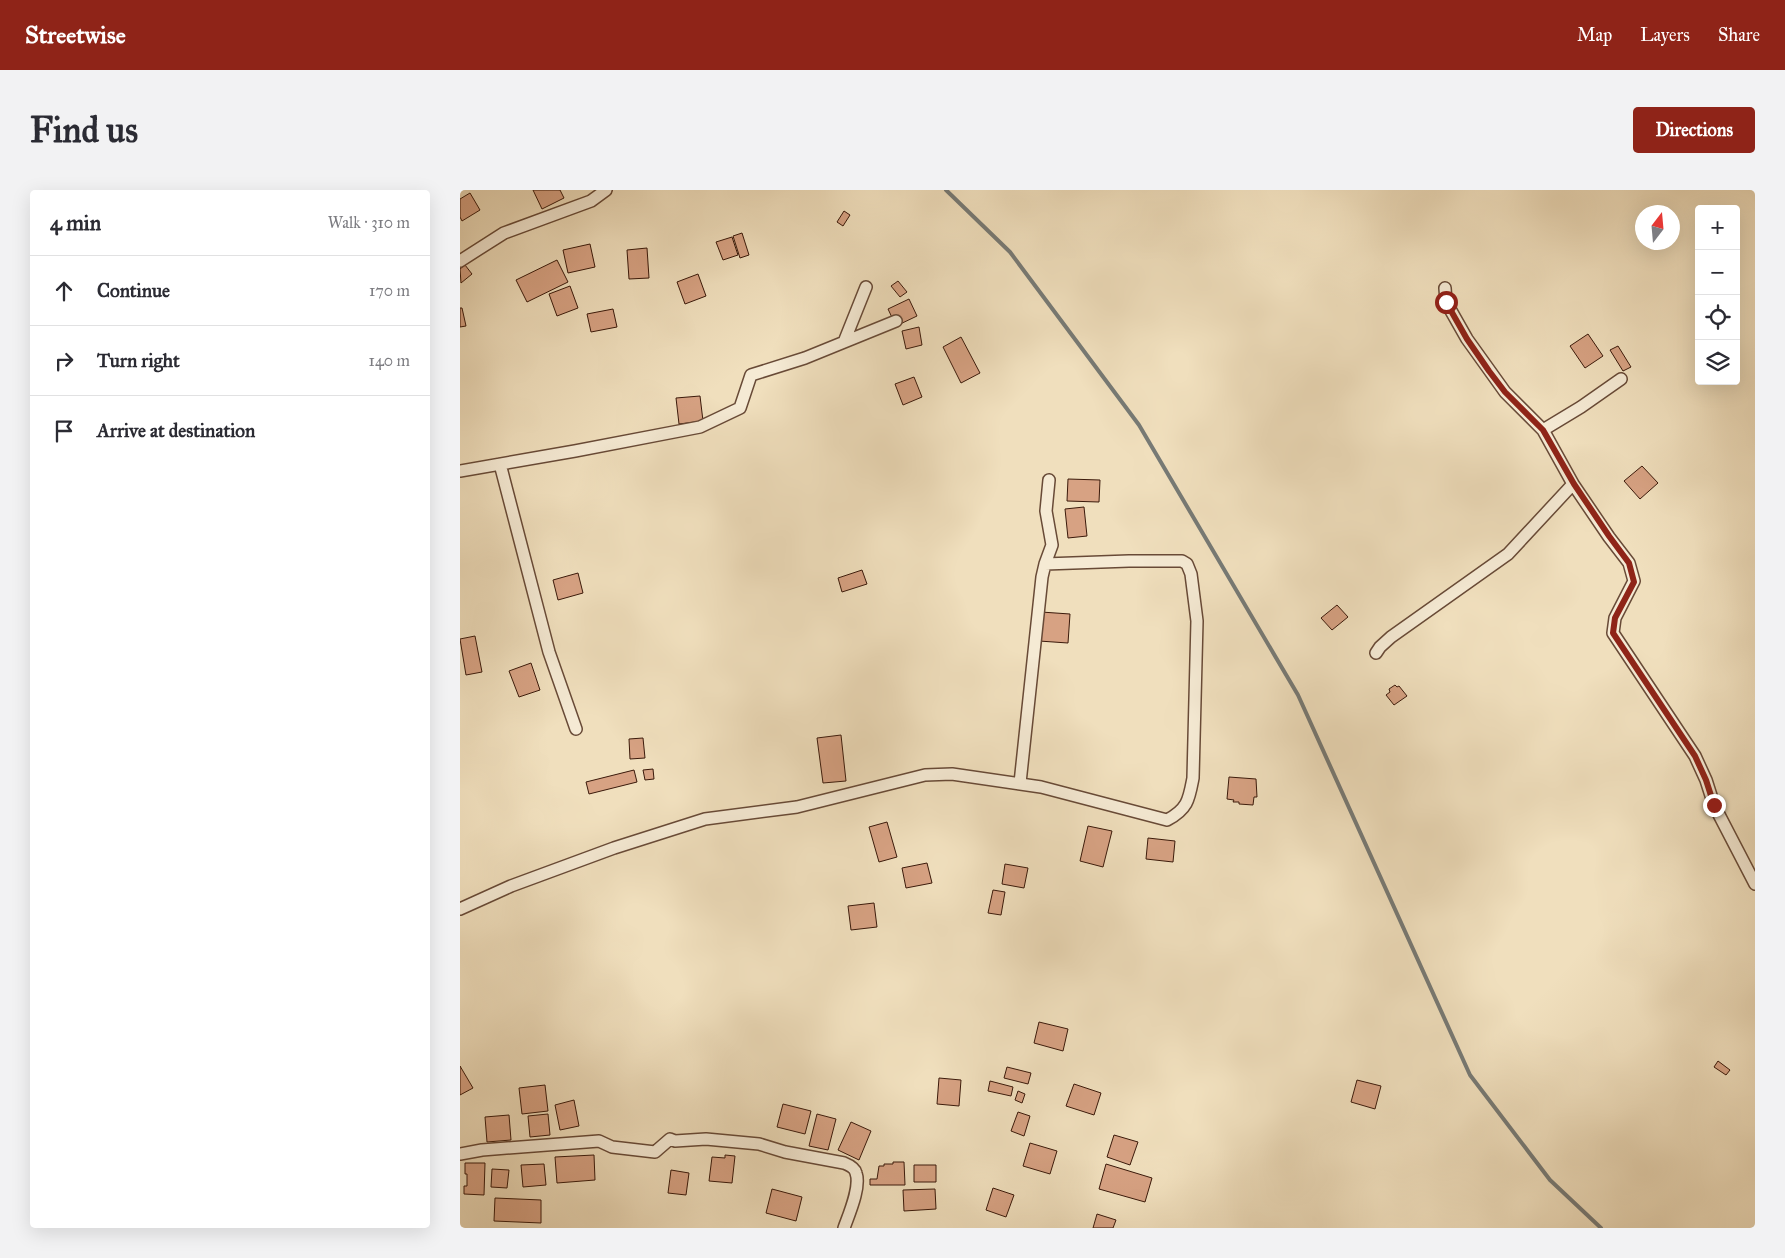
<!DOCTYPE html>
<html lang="en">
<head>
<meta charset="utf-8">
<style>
	body { margin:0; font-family:"IM FELL Great Primer",serif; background:#f2f2f3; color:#2b2b33 }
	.controls { position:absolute; right:15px; top:15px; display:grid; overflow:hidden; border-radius:5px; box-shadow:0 5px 20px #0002 }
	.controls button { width:45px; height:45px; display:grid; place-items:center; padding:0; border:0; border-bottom:1px solid #e1e1e2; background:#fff; color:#2b2b33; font:25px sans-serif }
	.compass { position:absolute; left:1175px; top:15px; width:45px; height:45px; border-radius:50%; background:#fff; box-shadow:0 5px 20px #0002; rotate:16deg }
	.stop { position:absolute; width:15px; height:15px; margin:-11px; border:4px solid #8f2418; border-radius:50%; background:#fff }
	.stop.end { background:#8f2418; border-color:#fff; box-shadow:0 1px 5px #0008 }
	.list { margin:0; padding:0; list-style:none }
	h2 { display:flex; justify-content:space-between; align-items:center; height:65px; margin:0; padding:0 20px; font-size:21px }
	h2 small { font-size:16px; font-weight:400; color:#7c7c81 }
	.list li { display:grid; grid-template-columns:32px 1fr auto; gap:15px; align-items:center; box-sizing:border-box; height:70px; padding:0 20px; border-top:1px solid #e1e1e2 }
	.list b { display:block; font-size:19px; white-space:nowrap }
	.list em { font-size:16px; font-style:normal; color:#7c7c81 }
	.icon { flex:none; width:28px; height:28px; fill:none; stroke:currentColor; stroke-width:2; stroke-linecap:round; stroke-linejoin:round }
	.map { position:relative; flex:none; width:1295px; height:1038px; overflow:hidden; border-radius:5px }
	header { display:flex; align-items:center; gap:30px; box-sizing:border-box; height:70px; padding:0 25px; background:#8f2418; color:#fff }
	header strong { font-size:24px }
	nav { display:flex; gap:28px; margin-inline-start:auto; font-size:18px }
	.intro { display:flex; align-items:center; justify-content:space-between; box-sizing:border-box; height:120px; padding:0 30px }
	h1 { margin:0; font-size:35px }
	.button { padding:12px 22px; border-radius:5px; background:#8f2418; color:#fff; font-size:18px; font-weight:700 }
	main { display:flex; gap:30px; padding:0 30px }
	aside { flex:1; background:#fff; border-radius:5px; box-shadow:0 5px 20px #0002 }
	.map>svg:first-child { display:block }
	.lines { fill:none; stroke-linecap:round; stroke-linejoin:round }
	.stream { stroke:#777a75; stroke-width:4 }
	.building { fill:#d7a283; stroke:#3a190a }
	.minor-casing { stroke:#684a37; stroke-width:14 }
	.minor { stroke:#f5ead4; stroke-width:11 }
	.route { stroke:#8f2418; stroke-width:6 }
</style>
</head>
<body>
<header>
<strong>Streetwise</strong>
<nav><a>Map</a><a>Layers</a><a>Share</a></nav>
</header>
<div class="intro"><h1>Find us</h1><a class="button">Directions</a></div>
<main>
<aside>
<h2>4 min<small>Walk · 310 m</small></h2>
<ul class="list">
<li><svg class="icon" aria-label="ahead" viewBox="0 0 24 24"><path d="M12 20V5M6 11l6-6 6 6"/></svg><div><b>Continue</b></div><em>170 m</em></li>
<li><svg class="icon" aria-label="right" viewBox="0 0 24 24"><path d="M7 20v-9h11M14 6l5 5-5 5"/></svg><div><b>Turn right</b></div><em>140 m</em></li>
<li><svg class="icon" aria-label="arrive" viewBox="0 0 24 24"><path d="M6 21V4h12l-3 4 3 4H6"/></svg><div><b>Arrive at destination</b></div></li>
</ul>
</aside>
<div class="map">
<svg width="1295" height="1038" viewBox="0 0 1295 1038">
	<rect width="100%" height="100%" fill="#f0dfbd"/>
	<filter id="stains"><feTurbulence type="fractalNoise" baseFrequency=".004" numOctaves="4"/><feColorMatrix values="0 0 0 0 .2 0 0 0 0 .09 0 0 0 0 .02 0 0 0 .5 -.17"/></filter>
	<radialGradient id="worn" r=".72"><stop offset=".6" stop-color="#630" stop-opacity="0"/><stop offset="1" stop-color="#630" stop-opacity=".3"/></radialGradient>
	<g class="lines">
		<path class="stream" d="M486,0L550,62L679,235L838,505L1010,885L1090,990L1141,1038"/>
	</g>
	<path class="building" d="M73,0H100L104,8L82,19Z
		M10,3L20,20L2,31L0,27V9Z
		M384,21L390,25L383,36L377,32Z
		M282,43L289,65L280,68L273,46Z
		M272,47L278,65L263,70L256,52Z
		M130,54L135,77L108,83L103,60Z
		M187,58L189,88L169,89L167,60Z
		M97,70L108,92L67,112L56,90Z
		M5,75L12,84L1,93L0,79Z
		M238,84L246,106L225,114L217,92Z
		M438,91L447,102L440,107L431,96Z
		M110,96L118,118L97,126L89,104Z
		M449,109L457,126L436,136L428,119Z
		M0,118H2L6,136L0,137Z
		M153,119L157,137L131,142L127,124Z
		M459,137L462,155L446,159L442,141Z
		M1128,144L1143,166L1125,178L1110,156Z
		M501,147L520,183L501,193L483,157Z
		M1158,156L1171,177L1163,181L1150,160Z
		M454,187L462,207L443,215L435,194Z
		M240,206L243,231L219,234L216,208Z
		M1182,276L1198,293L1180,309L1164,291Z
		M608,289L640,290L639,312L607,311Z
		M624,317L627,346L608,348L605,319Z
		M402,380L407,394L382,402L378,388Z
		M118,383L123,403L98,410L93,390Z
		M877,415L888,427L872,440L861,428Z
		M581,422L610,424L608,453L579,451Z
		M15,446L22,482L6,485L0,449Z
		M71,473L80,500L59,507L49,481Z
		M935,495L937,497L939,496L947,506L934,515L926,505L930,502L929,499Z
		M381,545L386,591L363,593L357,548Z
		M183,548L185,568L170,569L169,549Z
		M193,579L194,589L185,590L183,580Z
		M174,580L177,592L129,604L126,592Z
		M769,587L796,589L797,607H794L793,615L779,614V612H773L774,610L767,609Z
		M427,632L437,667L419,672L409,637Z
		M628,636L652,641L643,677L620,671Z
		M688,648L715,651L713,672L686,669Z
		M467,673L472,693L446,698L442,678Z
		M545,674L568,678L564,698L542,694Z
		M533,700L545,702L541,725L528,723Z
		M414,713L417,737L391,740L388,716Z
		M579,832L608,839L603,861L574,853Z
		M1258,871L1270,880L1266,885L1254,877Z
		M0,876L13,898L0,905Z
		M547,877L571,883L568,894L544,888Z
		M479,888L501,890L499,916L477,914Z
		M897,890L921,896L915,919L891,912Z
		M530,891L553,897L551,906L528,901Z
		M614,894L641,903L634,925L606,916Z
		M85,895L88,921L62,924L59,898Z
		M558,901L565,904L562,913L555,910Z
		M114,910L119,936L100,940L95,915Z
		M323,914L351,921L345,944L317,937Z
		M558,922L570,926L564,946L551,941Z
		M88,924L90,945L70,947L68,926Z
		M357,924L376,929L368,960L349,956Z
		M49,925L51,950L27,952L25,927Z
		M391,932L411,941L399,970L378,960Z
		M654,945L678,952L670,975L647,967Z
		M570,953L597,961L590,984L563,976Z
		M134,965L135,990L97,993L95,967Z
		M265,965L275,966L272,993L249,991L252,967L265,968Z
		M433,972H444L445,995H410V989H417L419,976H424V974H433Z
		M5,973H25L24,1005L4,1004V996H7V984H5Z
		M84,974L86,995L63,997L61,975Z
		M646,974L692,988L685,1012L639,999Z
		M454,975H476V992H454Z
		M32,979L49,980L47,998L31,997Z
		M211,980L229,983L226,1005L208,1003Z
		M533,998L554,1005L546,1027L526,1020Z
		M312,999L342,1007L336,1031L306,1023Z
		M475,999L476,1019L444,1021L443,1000Z
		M35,1008L81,1010V1033L34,1031Z
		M637,1024L656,1030L653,1038H633Z"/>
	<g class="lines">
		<defs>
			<path id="minor" d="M0,71L44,43L131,11L146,0
				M985,98L986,112L1007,149L1045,202L1083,240L1113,294L1149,347L1169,373L1174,391L1155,428L1153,443L1235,566L1246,590L1254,615L1295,694
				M384,152L406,97
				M1083,240L1121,217L1161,189
				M40,274L89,462L116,539
				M0,281L115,261L240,237L280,218L291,185L345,168L436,131
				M916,463L920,457L931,447L1048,364L1113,294
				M560,593L582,387L585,374L592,355L586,321L589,290
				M0,719L51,696L154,658L245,629L337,617L465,585L492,584L581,597L707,630C728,619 729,609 733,588L737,431L731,384L727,374L722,371H669L585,374
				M0,964L22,960L139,951L152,957L195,962L210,949L215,951L246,949L299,954L325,962L384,973C389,975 395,978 396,983C401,997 389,1024 384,1038"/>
		</defs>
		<use href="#minor" class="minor-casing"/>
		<use href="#minor" class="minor"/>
	</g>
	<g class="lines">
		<path class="route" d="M986,112L1007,149L1029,181L1045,202L1083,240L1114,294L1149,346L1169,373L1174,392L1155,428L1153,443L1235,566L1246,590L1254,615"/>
	</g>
	<rect width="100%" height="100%" filter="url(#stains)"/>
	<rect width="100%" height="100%" fill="url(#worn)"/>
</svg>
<div class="controls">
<button>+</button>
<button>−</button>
<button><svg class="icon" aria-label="locate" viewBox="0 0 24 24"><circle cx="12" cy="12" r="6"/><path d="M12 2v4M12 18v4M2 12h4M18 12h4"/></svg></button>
<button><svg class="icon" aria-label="layers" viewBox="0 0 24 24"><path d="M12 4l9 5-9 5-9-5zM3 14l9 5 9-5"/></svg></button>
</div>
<svg class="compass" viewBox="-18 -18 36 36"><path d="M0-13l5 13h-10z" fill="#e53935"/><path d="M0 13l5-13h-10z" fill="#7c7c81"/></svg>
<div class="stop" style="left:986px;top:112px"></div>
<div class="stop end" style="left:1254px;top:615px"></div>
</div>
</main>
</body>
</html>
